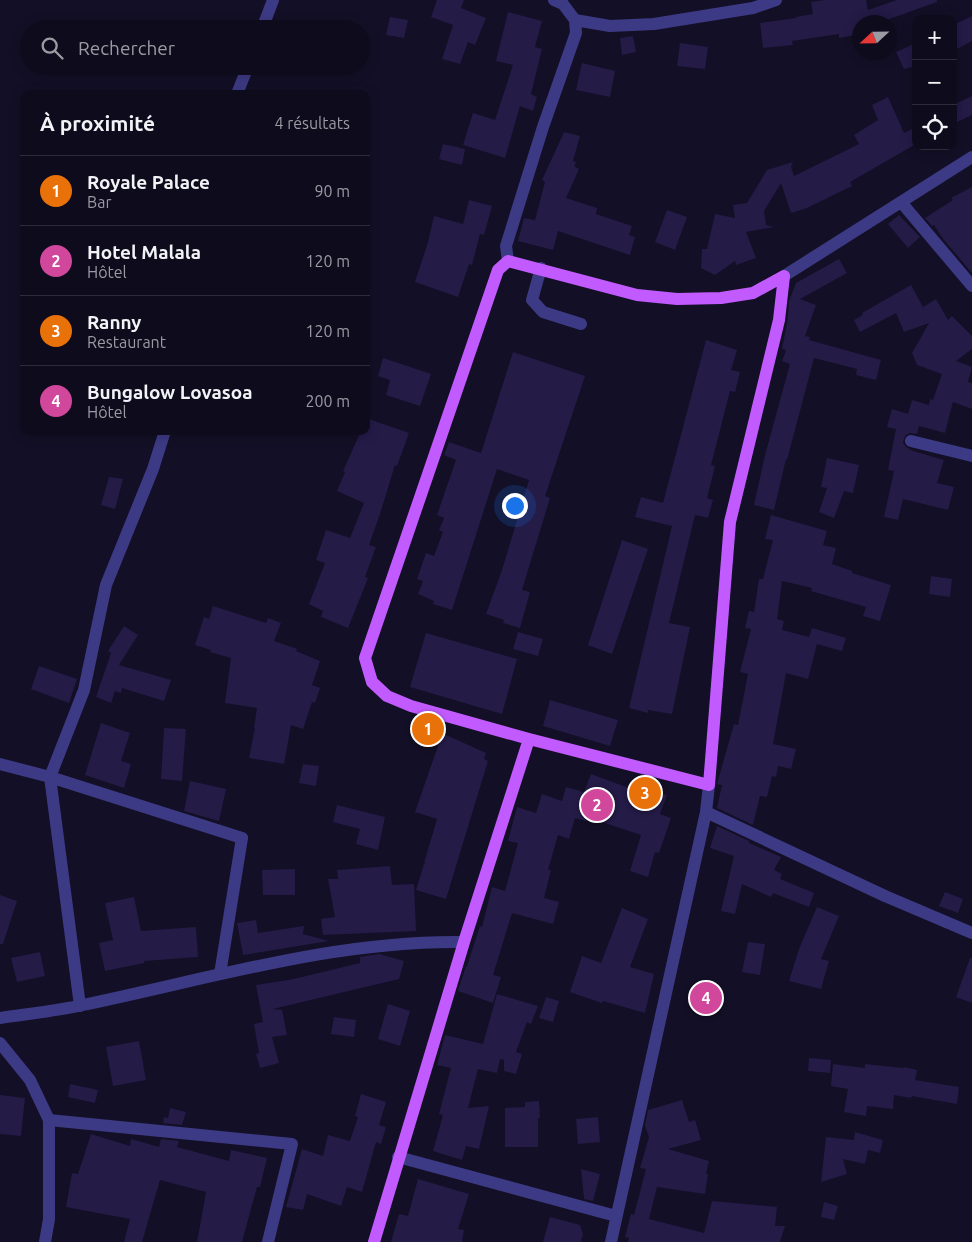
<!DOCTYPE html>
<html lang="fr">
<head>
<meta charset="utf-8">
<style>
	body { margin:0; font-family:Ubuntu,sans-serif; background:#1c1929; color:#f1f3f6 }
	.controls { position:absolute; right:15px; top:15px; display:grid; overflow:hidden; border-radius:10px; box-shadow:0 2px 12px #0003 }
	.controls button { width:45px; height:45px; display:grid; place-items:center; padding:0; border:0; border-bottom:1px solid #2e2b3b; background:#0e0b1c; color:#f1f3f6; font:25px sans-serif }
	.compass { position:absolute; left:852px; top:15px; width:45px; height:45px; border-radius:50%; background:#0e0b1c; box-shadow:0 2px 12px #0003; rotate:248deg }
	.you { position:absolute; left:514px; top:505px; width:18px; height:18px; margin:-12px; border:4px solid #fff; border-radius:50%; background:#1a73e8; box-shadow:0 0 0 8px #1a73e833 }
	.badge { display:grid; place-items:center; width:32px; height:32px; border-radius:50%; background:#00e5ff; color:#fff; font-size:16px; font-weight:700 }
	.pin { position:absolute; translate:-50% -50%; border:2px solid #fff; box-shadow:0 1px 5px #0006 }
	.list { margin:0; padding:0; list-style:none }
	h2 { display:flex; justify-content:space-between; align-items:center; height:65px; margin:0; padding:0 20px; font-size:21px }
	h2 small { font-size:16px; font-weight:400; color:#9b9ba3 }
	.list li { display:grid; grid-template-columns:32px 1fr auto; gap:15px; align-items:center; box-sizing:border-box; height:70px; padding:0 20px; border-top:1px solid #2e2b3b }
	.list b { display:block; font-size:19px; white-space:nowrap }
	.list p { margin:0; font-size:16px; white-space:nowrap; color:#9b9ba3 }
	.list em { font-size:16px; font-style:normal; color:#9b9ba3 }
	.icon { flex:none; width:28px; height:28px; fill:none; stroke:currentColor; stroke-width:2; stroke-linecap:round; stroke-linejoin:round }
	.map { position:relative; flex:none; width:972px; height:1242px; overflow:hidden }
	.search { position:absolute; background:#0e0b1c; box-shadow:0 2px 12px #0003; left:20px; top:20px; width:350px; height:55px; display:flex; align-items:center; gap:12px; box-sizing:border-box; padding:0 18px; border-radius:28px; color:#9b9ba3; font-size:19px }
	.panel { position:absolute; background:#0e0b1c; box-shadow:0 2px 12px #0003; left:20px; top:90px; width:350px; height:345px; border-radius:10px }
	.map>svg:first-child { display:block }
	.building { fill:#241b47 }
	.lines { fill:none; stroke-linecap:round; stroke-linejoin:round }
	.minor { stroke:#3d3a85; stroke-width:12 }
	.major { stroke:#c25bff; stroke-width:12 }
</style>
</head>
<body>
<div class="map">
<svg width="972" height="1242" viewBox="0 0 972 1242">
	<rect width="100%" height="100%" fill="#130f26"/>
	<path class="building" d="M437,0H464L461,8L486,18L475,45L468,42L460,64L442,59L453,25L431,17Z
		M824,0H866L868,10L897,0H937V2L881,22H860V34L839,38V34L792,41L793,45L763,48L760,23L796,18V17L813,14L811,2Z
		M508,12L542,21L535,47L542,49L531,94L537,97L533,111L520,106L505,158L463,145L473,113L495,120L513,65L496,61Z
		M972,16V41L953,51V25Z
		M390,17L408,20L404,38L386,35Z
		M633,36L636,52L622,55L620,38Z
		M680,43L708,47L705,69L677,66Z
		M916,43V66L904,69L896,52Z
		M582,63L615,71L610,97L576,90Z
		M972,96V115L953,124V105Z
		M888,97L904,133L916,127V144L850,182L852,186L807,208L791,213L781,183L764,211L766,225L774,227L746,232L756,258L736,265L735,261L715,275L701,268L702,249H707L715,214L735,218L733,205L747,203L767,170L793,162L791,167L794,176L859,144L854,135L878,120L872,105Z
		M564,132L580,136L573,161L576,162L574,166L579,169L566,198L597,208L596,214L632,226L629,235L635,237L630,255L558,231L553,250L518,241L524,218L535,220L545,182L542,180Z
		M443,144L465,149L462,165L439,159Z
		M972,187V273L944,240L934,225L932,226L925,218L953,200L951,198Z
		M469,200L492,206L484,235L480,234L472,265L469,264L458,297L415,282L428,242L434,216L463,224Z
		M667,210L687,217L675,250L655,242Z
		M899,215L920,237L908,248L888,224Z
		M839,259L847,273L800,299L816,305L805,336L810,337L809,340L881,360L876,380L856,375L857,369L814,358L787,460L786,459L774,510L754,505L765,455L790,364L782,361L786,350L782,349L788,318L789,301L796,283Z
		M911,285L923,307L936,299L948,320L952,316L972,336V349L956,361L972,367L968,382L972,383V409L953,402L945,433L919,426L917,434L909,433L905,436L903,443L906,447L913,451L944,460L937,483L954,487L948,510L903,499L898,520L884,517L894,471L888,470L896,429L887,427L892,409L908,414L912,400L929,405L930,399L933,400L942,374L917,365L912,353L929,323L904,332L896,313L860,332L854,320L863,315L862,313Z
		M706,340L737,350L731,370L740,372L735,392L730,391L711,465L715,466L707,498L713,500L708,518L695,515L669,623L690,627L672,714L648,710V713L629,708L672,526L635,517L641,497L663,503Z
		M513,352L585,376L545,496L550,498L522,590L530,592L520,628L503,623L504,620L486,614L502,570L529,480L497,469L452,610L433,604L434,601L418,594L423,581L417,579L426,553L434,556L443,532L439,530L444,518L437,515L456,460L444,455L449,442L481,453Z
		M383,358L431,374L420,406L386,395L390,380L378,376Z
		M366,418L409,433L397,466L395,465L380,514L369,545L376,547L365,577L368,578L348,628L321,617L323,611L309,604L325,563L316,560L326,530L350,538L364,503L337,491L345,472L343,471L361,431H366Z
		M827,458L859,465L853,493L844,491L834,518L819,512L827,488L821,487Z
		M109,477L123,479L115,509L101,505Z
		M771,515L827,531L823,545L836,548L832,564L852,571V573L891,585L880,621L863,616L866,607L811,591L812,588L782,581L777,619L784,621L782,630L809,637L812,628L846,638L842,651L817,644L808,679L786,673L773,744L796,749L791,769L778,766L776,777L772,776L767,797L760,796L753,825L717,808L722,785L717,784L734,724L738,725L748,674L740,672L751,629L745,628L749,611L754,612L759,579H763L773,540L765,539Z
		M622,540L648,549L612,654L588,645Z
		M931,576L952,579L950,597L929,594Z
		M213,606L266,623L268,618L281,623L274,641L297,649L296,651L320,661L312,685L320,688L315,703L312,702L303,729L291,725L284,764L249,758L255,728H254L257,708L225,703L231,658L210,652L211,650L195,645L204,617L209,619Z
		M124,626L138,635L119,665L171,680L164,701L122,688L121,693L115,691L111,703L96,697L111,653L108,651Z
		M518,632L543,639L538,656L513,649Z
		M426,633L517,659L502,714L410,687Z
		M39,666L77,679L69,703L31,689Z
		M550,700L618,720L610,746L543,726Z
		M101,723L130,733L121,761L131,764L124,788L85,775Z
		M164,728L186,729L182,781L161,779Z
		M435,730L486,753L484,759L488,761L446,899L416,890L424,864H426L424,863L437,819L415,812L438,746L430,743Z
		M303,764L319,766L316,786L299,783Z
		M591,774L629,788L630,784L667,795L660,814L671,818L659,853L655,852L648,877L630,871L641,835L587,817L586,821L575,818L569,839L558,835L548,870H551L544,898L559,902L553,924L512,913L493,975L501,977L493,1003L458,991L466,966H467L480,926L482,927L492,887L505,891L518,843L508,841L517,807L536,813L542,794L562,801L566,787L584,792Z
		M190,781L226,789L219,821L184,811Z
		M337,805L385,817L378,850L356,844L360,829L333,822Z
		M717,826L749,841V843L781,857L774,870L782,874L780,879L814,893L809,907L773,893L771,897L742,884L735,914L721,911L734,856L710,848Z
		M390,866L392,885L414,884L416,931L323,935L321,919L335,917L328,879H338L337,870Z
		M295,869V895H263L262,870Z
		M945,892L963,899L958,913L939,906Z
		M0,895L17,901L3,944H0Z
		M134,897L141,931L196,927L198,957L144,961V963L105,971L99,943L113,940L105,903Z
		M817,907L839,916L821,959L829,961L821,989L789,981L799,949Z
		M622,908L648,919L630,967L654,974L645,1013L603,1001L602,1003L570,992L582,956L601,963Z
		M256,920L258,933L304,926L303,934L329,941L243,955L237,923Z
		M748,942L765,944L760,975L742,972Z
		M40,952L45,976L17,982L11,958Z
		M379,954L404,961L399,979L273,1009L282,1010L287,1035L272,1037L279,1063L260,1068L256,1054L259,1053L254,1024L263,1022L256,985L294,979L360,963V957Z
		M970,958H972V1003L956,997Z
		M497,994L538,1006L531,1024L527,1022L516,1052L522,1054L516,1074L504,1071V1060L500,1059L497,1073L478,1069L468,1108L489,1106L479,1149L466,1146L462,1160L433,1151L443,1115L439,1114L451,1068L437,1065L445,1035L483,1044Z
		M546,997L559,1001L553,1022L539,1018Z
		M388,1004L410,1011L400,1046L378,1039Z
		M334,1017L356,1020L354,1037L331,1034Z
		M139,1041L146,1080L113,1086L106,1047Z
		M809,1058L831,1060L830,1073L808,1071Z
		M833,1064L865,1068V1064L903,1068L904,1067L917,1070L915,1080L959,1087L957,1104L912,1096L911,1098L894,1095L893,1109L867,1106L866,1116L844,1112L848,1089L831,1086Z
		M70,1084L98,1090L95,1103L68,1097Z
		M361,1094L386,1102L379,1125L386,1127L381,1144L376,1142L362,1192L347,1187L341,1206L307,1194L303,1210L286,1207L302,1149L323,1156L328,1135L350,1141L358,1117L355,1116Z
		M0,1095L25,1098L21,1136L0,1134Z
		M682,1100L689,1122L695,1120L701,1140L668,1149L709,1161L706,1174H708L705,1194L657,1187L649,1219L704,1233L712,1201L777,1207L775,1226H785L780,1242H628L629,1238L625,1237L631,1214L634,1215L646,1169L640,1168L649,1137L645,1126L648,1110Z
		M539,1101L540,1118H538V1147H505V1108L525,1107V1102Z
		M170,1108L186,1112L182,1125L163,1123L164,1117L168,1118Z
		M598,1117L600,1142L578,1144L576,1119Z
		M855,1132L883,1140L880,1153L868,1150L865,1164L843,1159L847,1174L821,1182L826,1137L854,1140Z
		M91,1134L130,1146L131,1139L159,1147L161,1139L179,1141L177,1147L229,1161L231,1150L267,1158L260,1187H257L242,1242H197L206,1192L160,1180L142,1242H124L130,1219L66,1207L72,1173L78,1174Z
		M581,1169L600,1174L593,1201L584,1199Z
		M418,1179L469,1194L458,1229L464,1230L462,1242H391L399,1214L408,1216Z
		M824,1202L838,1206L834,1220L821,1217Z
		M550,1217L580,1225L583,1234L581,1242H543Z"/>
	<g class="lines">
		<path class="minor" d="M575,20L610,26L654,24L753,8L776,0
			M262,29L273,0
			M237,94L248,66
			M901,202L972,286
			M508,261L506,246L543,127L576,33L575,20L563,4L554,0
			M541,268L532,300L543,312L581,324
			M784,276L972,157
			M911,441L972,456
			M0,764L50,777L242,838L220,974
			M706,812L885,896L972,933
			M80,1006L50,777L84,690L106,585L153,469L165,431
			M0,1018C27,1014 56,1011 83,1005C209,979 334,940 464,942
			M0,1043L30,1080L49,1120V1219L45,1242
			M49,1120L292,1144L268,1242
			M398,1157L616,1216
			M611,1242L706,812L709,785"/>
		<path class="major" d="M508,261L637,295L677,299L721,298L753,293L784,276L779,320L730,522L709,785L529,739L411,706L387,696L372,682L365,658L498,270Z
			M374,1242L464,942L529,739"/>
	</g>
</svg>
<div class="controls">
<button>+</button>
<button>−</button>
<button><svg class="icon" aria-label="locate" viewBox="0 0 24 24"><circle cx="12" cy="12" r="6"/><path d="M12 2v4M12 18v4M2 12h4M18 12h4"/></svg></button>
</div>
<svg class="compass" viewBox="-18 -18 36 36"><path d="M0-13l5 13h-10z" fill="#e53935"/><path d="M0 13l5-13h-10z" fill="#9b9ba3"/></svg>
<div class="you"></div>
<div class="pin badge" style="left:428px;top:729px;background:#e8710a">1</div>
<div class="pin badge" style="left:597px;top:805px;background:#d1479c">2</div>
<div class="pin badge" style="left:645px;top:793px;background:#e8710a">3</div>
<div class="pin badge" style="left:706px;top:998px;background:#d1479c">4</div>
<div class="search"><svg class="icon" aria-label="search" viewBox="0 0 24 24"><circle cx="10" cy="10" r="6"/><path d="M15 15l6 6"/></svg>Rechercher</div>
<section class="panel">
<h2>À proximité<small>4 résultats</small></h2>
<ul class="list">
<li><span class="badge" style="background:#e8710a">1</span><div><b>Royale Palace</b><p>Bar</p></div><em>90 m</em></li>
<li><span class="badge" style="background:#d1479c">2</span><div><b>Hotel Malala</b><p>Hôtel</p></div><em>120 m</em></li>
<li><span class="badge" style="background:#e8710a">3</span><div><b>Ranny</b><p>Restaurant</p></div><em>120 m</em></li>
<li><span class="badge" style="background:#d1479c">4</span><div><b>Bungalow Lovasoa</b><p>Hôtel</p></div><em>200 m</em></li>
</ul>
</section>
</div>
</body>
</html>
